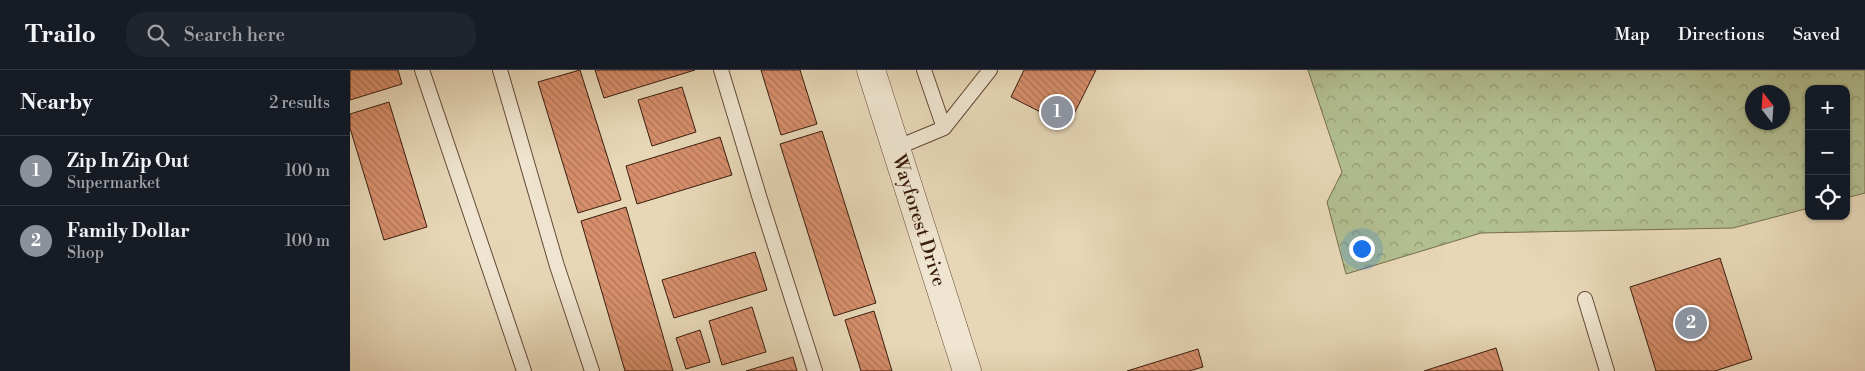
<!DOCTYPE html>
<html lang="en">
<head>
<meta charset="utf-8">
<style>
	body { margin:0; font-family:"Libre Bodoni",serif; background:#20242c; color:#f1f3f6 }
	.controls { position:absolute; right:15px; top:15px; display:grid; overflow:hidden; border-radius:10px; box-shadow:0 1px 4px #0004 }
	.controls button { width:45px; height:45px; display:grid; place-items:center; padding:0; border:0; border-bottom:1px solid #363941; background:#171b24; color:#f1f3f6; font:25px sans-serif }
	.compass { position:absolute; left:1395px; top:15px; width:45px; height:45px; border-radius:50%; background:#171b24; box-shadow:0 1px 4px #0004; rotate:343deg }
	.you { position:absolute; left:1011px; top:178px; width:18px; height:18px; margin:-12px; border:4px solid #fff; border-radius:50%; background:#1a73e8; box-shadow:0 0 0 8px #1a73e833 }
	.badge { display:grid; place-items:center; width:32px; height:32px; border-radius:50%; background:#8c9099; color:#fff; font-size:16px; font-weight:700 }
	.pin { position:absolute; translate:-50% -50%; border:2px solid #fff; box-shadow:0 1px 5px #0006 }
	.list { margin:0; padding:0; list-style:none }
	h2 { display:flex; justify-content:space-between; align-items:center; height:65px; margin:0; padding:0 20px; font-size:21px }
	h2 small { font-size:16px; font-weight:400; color:#9ea1a6 }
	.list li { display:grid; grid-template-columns:32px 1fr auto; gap:15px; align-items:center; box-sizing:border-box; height:70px; padding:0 20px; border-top:1px solid #363941 }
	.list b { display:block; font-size:19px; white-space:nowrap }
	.list p { margin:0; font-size:16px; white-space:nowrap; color:#9ea1a6 }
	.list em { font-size:16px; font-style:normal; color:#9ea1a6 }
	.icon { flex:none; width:28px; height:28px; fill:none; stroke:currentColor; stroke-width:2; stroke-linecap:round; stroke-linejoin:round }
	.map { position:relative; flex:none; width:1515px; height:301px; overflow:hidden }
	header { display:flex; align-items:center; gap:30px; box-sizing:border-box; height:70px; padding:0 25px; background:#171b24; border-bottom:1px solid #363941 }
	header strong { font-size:24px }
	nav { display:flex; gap:28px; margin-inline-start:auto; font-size:18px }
	.search { width:350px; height:45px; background:#20242c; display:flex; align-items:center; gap:12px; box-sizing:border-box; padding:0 18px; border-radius:20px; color:#9ea1a6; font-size:19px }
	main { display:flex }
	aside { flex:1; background:#171b24 }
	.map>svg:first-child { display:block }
	.forest { fill:url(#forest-crowns); stroke:#766e4f; fill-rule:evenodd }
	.building { fill:url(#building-back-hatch); stroke:#3a1c0d }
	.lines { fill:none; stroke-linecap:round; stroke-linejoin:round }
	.service-casing { stroke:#654b38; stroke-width:16 }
	.tertiary-casing { stroke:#654b38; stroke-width:29 }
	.service { stroke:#efe5d0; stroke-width:14 }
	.tertiary { stroke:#efe5d0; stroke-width:28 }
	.labels { text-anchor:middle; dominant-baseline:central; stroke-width:4.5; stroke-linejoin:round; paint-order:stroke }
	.street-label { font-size:19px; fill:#3a1c0d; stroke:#efe5d0 }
</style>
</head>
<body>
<header>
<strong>Trailo</strong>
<div class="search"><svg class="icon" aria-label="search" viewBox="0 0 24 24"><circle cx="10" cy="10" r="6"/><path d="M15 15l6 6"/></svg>Search here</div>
<nav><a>Map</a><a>Directions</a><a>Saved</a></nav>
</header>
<main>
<aside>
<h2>Nearby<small>2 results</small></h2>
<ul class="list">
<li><span class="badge">1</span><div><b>Zip In Zip Out</b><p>Supermarket</p></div><em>100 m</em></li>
<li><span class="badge">2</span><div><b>Family Dollar</b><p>Shop</p></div><em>100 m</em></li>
</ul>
</aside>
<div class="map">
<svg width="1515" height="301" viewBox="0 0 1515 301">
	<defs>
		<pattern id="forest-crowns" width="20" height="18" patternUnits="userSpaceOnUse" patternTransform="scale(1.25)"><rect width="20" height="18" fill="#b2bf91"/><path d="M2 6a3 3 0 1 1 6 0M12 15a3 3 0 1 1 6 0" fill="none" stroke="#929a75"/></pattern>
		<pattern id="building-back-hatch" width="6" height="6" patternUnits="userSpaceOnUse" patternTransform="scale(1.25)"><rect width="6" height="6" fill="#d78f6c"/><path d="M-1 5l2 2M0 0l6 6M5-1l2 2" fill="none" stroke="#af7457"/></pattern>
	</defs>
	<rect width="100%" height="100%" fill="#e7d7b7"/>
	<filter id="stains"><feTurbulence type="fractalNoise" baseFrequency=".004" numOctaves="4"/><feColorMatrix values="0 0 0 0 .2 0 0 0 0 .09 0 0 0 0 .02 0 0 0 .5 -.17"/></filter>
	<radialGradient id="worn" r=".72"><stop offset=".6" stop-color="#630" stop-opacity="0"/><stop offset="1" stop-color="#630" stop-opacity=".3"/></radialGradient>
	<path class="forest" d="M958,0H1515V123L1496,128V19H1459V138L1383,158L1131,163L996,204L977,132L992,102ZM1402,22H1432V52H1402Z"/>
	<path class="building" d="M0,0H48L52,14L0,30Z
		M230,0L271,130L228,143L188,12Z
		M245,0H345L254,28Z
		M411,0H450L467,54L431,65Z
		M674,0H746L718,56L661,27Z
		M332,17L346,62L302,76L288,30Z
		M39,32L77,157L34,170L0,58V44Z
		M472,61L526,233L484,246L430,74Z
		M370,67L382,105L287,134L276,96Z
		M276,137L323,301H275L231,151Z
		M405,182L417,220L324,248L312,210Z
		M1370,188L1402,289L1365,301H1306L1280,217Z
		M402,237L416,282L372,295L359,251Z
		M524,241L542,301H511L495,250Z
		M350,260L360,292L336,299L326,268Z
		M1146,278L1153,301H1074Z
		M848,279L853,297L839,301H777Z
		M443,287L447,301H396Z"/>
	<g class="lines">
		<defs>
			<path id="service" d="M72,0L174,301
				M150,0L207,196L242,301
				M371,0L410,129L465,301
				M574,0L594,58
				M546,78L594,58L640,0
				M1235,229L1257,301"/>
			<g id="tertiary">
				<path id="s1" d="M521,0L617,301"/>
			</g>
		</defs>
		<use href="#service" class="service-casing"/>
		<use href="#tertiary" class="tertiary-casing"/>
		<use href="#service" class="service"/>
		<use href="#tertiary" class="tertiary"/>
	</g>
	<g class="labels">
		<g class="street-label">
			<text stroke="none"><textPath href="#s1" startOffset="158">Wayforest Drive</textPath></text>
		</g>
	</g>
	<rect width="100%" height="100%" filter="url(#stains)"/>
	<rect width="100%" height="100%" fill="url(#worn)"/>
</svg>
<div class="controls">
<button>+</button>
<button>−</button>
<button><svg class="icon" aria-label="locate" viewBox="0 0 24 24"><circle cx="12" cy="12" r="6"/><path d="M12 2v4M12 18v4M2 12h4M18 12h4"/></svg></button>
</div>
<svg class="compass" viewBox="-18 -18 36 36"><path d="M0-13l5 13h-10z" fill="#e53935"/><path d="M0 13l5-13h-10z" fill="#9ea1a6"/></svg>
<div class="you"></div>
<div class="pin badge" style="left:707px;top:42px">1</div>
<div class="pin badge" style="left:1341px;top:253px">2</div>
</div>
</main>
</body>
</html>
